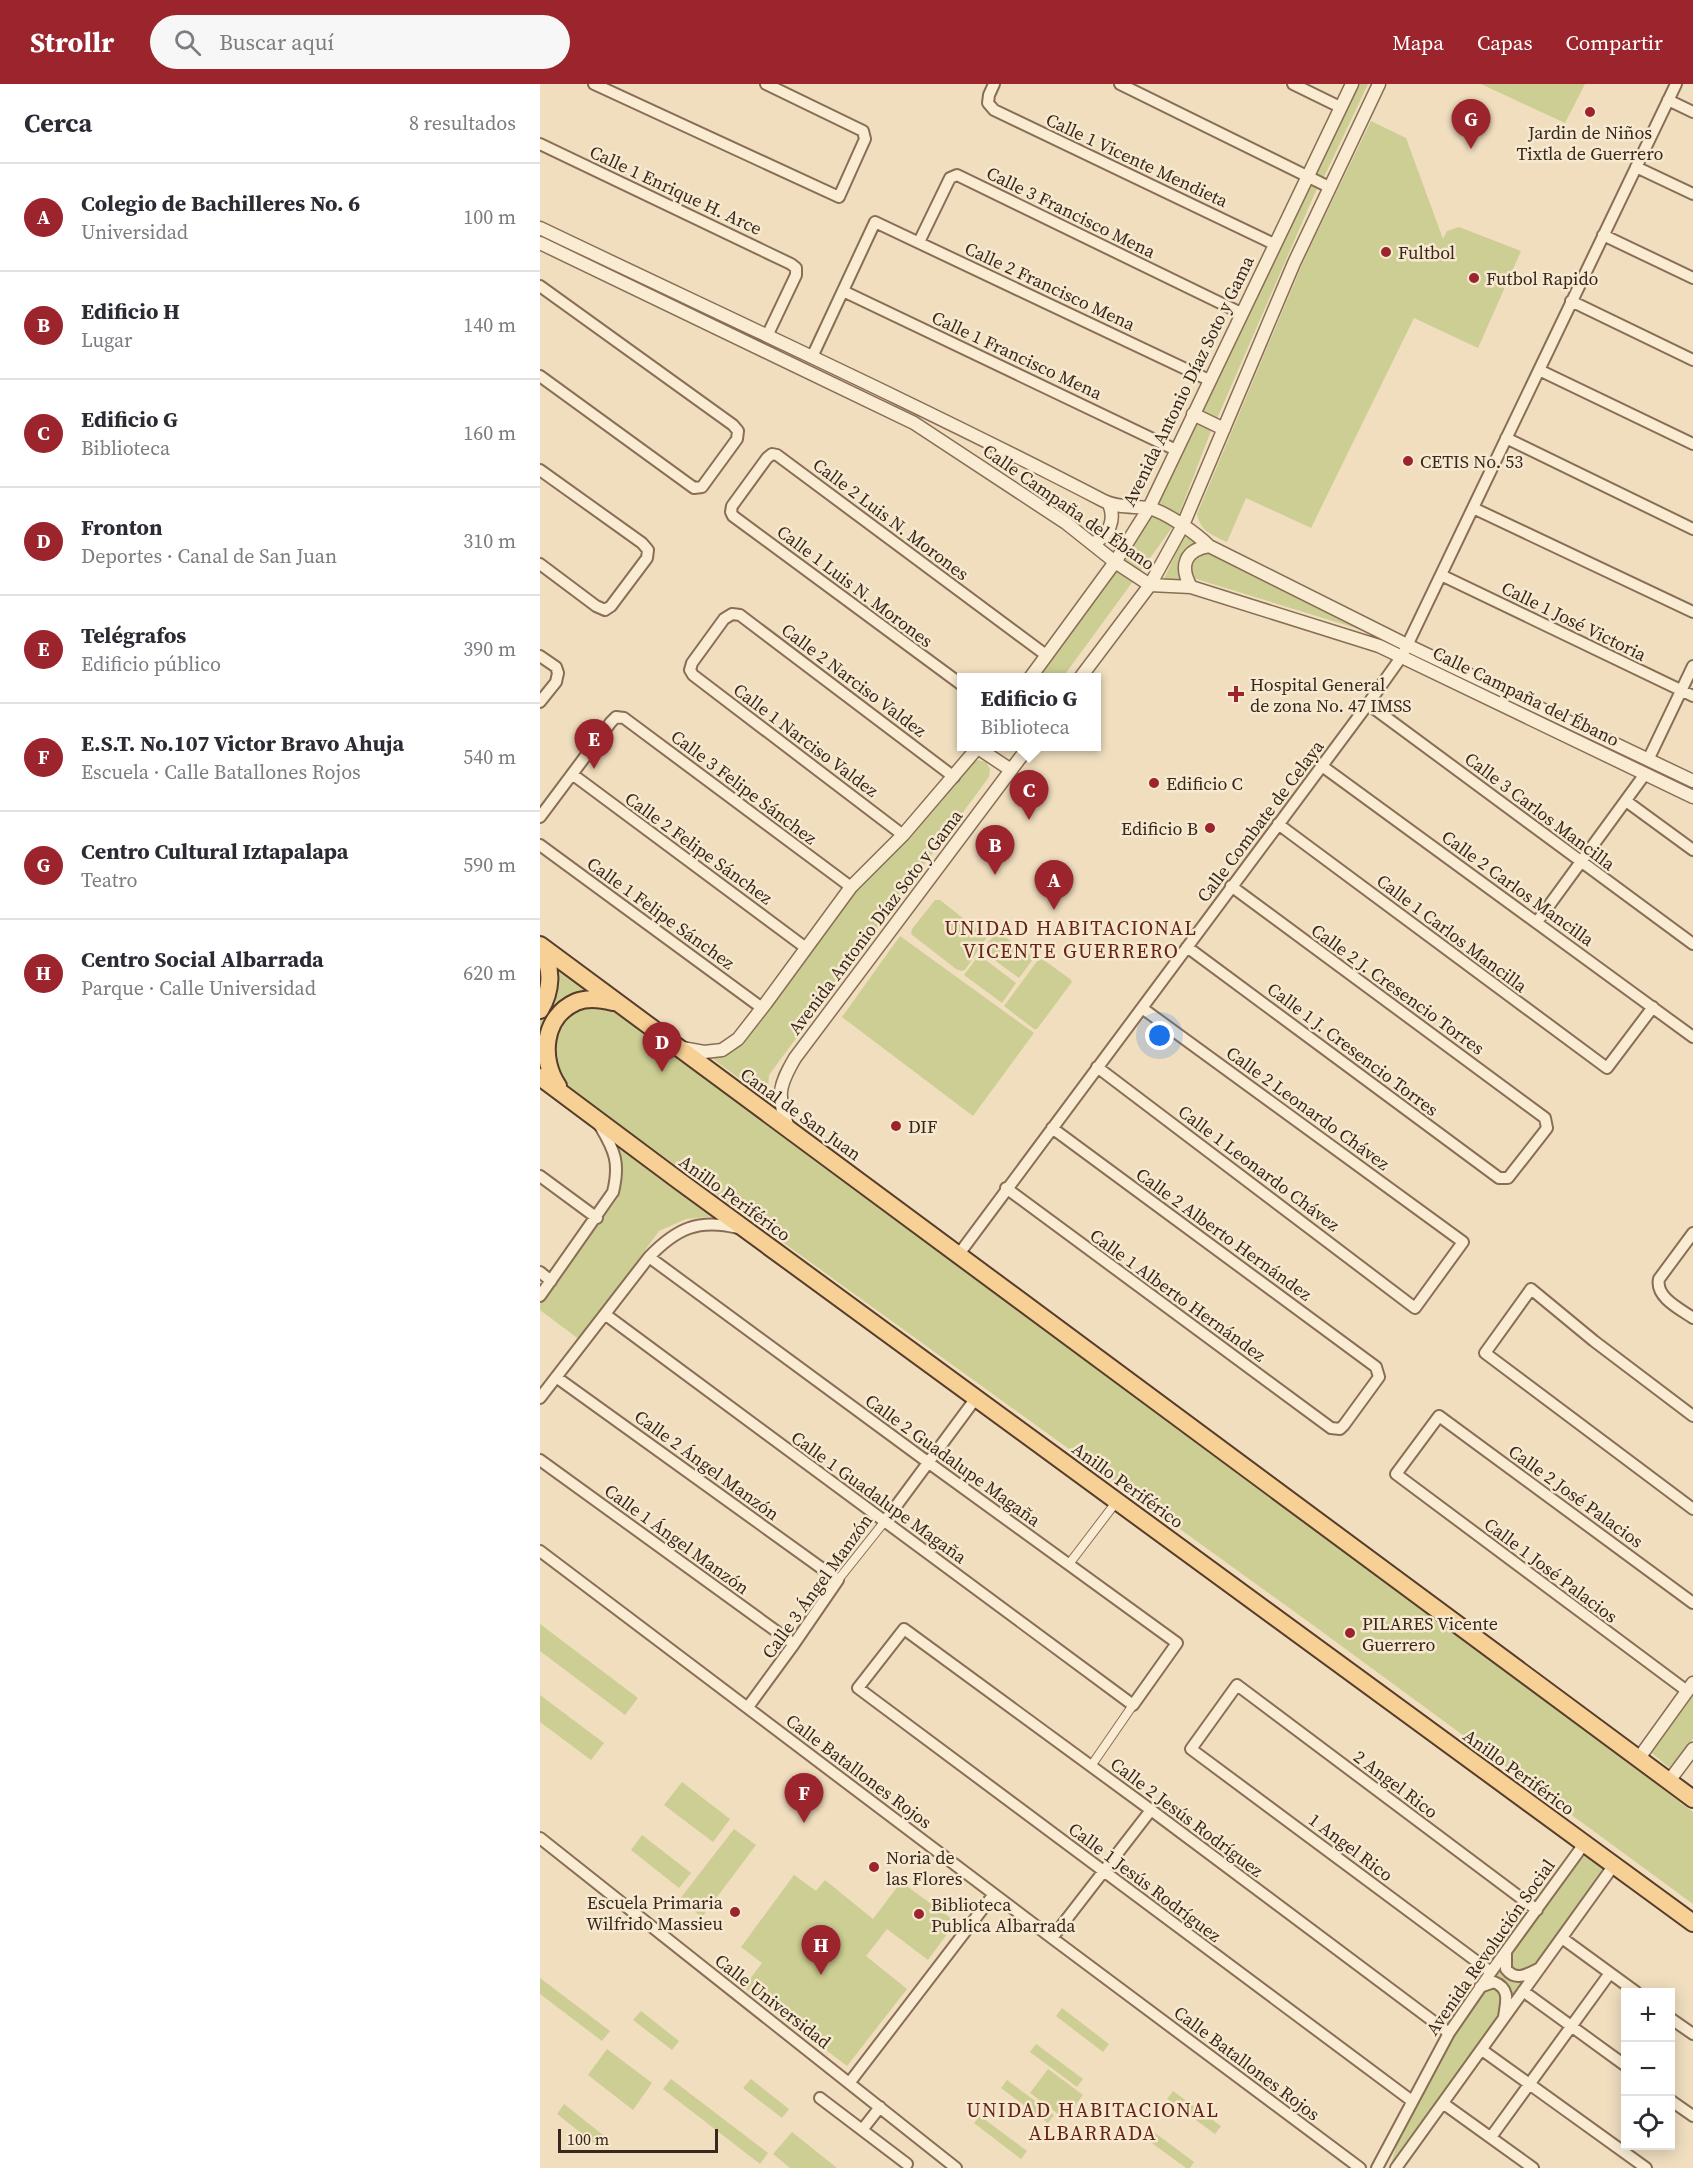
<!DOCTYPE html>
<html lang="es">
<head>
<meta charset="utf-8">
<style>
	body { margin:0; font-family:"Source Serif 4",serif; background:#f7f7f7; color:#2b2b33 }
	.controls { position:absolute; right:18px; bottom:18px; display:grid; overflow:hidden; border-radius:0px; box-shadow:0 3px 15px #0003 }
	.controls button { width:54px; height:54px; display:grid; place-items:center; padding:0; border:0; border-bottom:2px solid #e1e1e2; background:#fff; color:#2b2b33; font:30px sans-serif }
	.scale { position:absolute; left:18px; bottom:15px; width:160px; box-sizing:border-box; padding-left:6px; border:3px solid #38271c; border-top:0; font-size:16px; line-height:21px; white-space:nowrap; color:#38271c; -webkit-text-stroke:4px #f7e9cf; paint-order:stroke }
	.you { position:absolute; left:620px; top:952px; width:21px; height:21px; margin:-15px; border:4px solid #fff; border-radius:50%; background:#1a73e8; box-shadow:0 0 0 9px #1a73e833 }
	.badge { display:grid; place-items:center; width:39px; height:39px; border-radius:50%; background:#9b242d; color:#fff; font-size:20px; font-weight:700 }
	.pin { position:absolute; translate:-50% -50px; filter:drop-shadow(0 2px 3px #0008) }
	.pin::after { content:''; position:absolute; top:32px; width:21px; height:18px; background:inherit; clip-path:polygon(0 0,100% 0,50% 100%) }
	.popup { position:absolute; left:417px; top:589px; width:144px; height:78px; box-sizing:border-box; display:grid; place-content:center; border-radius:0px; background:#fff; filter:drop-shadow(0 2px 4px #0005); font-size:20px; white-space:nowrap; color:#7c7c81 }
	.popup b { font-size:22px; color:#2b2b33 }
	.popup::after { content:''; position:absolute; left:50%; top:100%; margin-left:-12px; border:12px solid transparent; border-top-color:#fff }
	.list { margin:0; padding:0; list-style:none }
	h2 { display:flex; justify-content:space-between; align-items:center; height:78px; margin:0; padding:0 24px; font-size:26px }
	h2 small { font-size:20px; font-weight:400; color:#7c7c81 }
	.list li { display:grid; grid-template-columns:39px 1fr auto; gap:18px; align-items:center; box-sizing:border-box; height:108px; padding:0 24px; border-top:2px solid #e1e1e2 }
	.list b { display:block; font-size:22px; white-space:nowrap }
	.list p { margin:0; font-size:20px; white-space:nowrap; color:#7c7c81 }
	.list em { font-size:20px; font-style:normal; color:#7c7c81 }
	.icon { flex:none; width:33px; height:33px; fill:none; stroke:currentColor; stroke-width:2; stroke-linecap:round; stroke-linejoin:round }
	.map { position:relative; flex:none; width:1153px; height:2084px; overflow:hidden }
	header { display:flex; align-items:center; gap:36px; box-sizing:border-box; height:84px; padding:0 30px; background:#9b242d; color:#fff }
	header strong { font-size:28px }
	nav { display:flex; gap:33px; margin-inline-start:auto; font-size:21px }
	.search { width:420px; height:54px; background:#f7f7f7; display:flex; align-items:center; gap:15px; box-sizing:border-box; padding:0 21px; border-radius:33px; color:#7c7c81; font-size:22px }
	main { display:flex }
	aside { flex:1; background:#fff }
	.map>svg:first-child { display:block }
	.green { fill:#ccce93 }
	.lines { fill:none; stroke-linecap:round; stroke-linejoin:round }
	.pedestrian-casing { stroke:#896e56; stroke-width:10 }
	.minor-casing { stroke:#896e56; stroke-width:14 }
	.tertiary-casing { stroke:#896e56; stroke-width:15 }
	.primary-casing { stroke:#573c2b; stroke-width:20 }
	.pedestrian { stroke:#faecd3; stroke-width:8 }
	.minor { stroke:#faecd3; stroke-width:10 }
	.tertiary { stroke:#faecd3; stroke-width:12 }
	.primary { stroke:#f6d094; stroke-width:16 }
	.poi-dot { fill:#9b242d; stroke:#f7e9cf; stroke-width:2 }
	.labels { text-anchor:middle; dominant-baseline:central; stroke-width:5; stroke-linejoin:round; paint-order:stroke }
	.poi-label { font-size:18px; fill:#38271c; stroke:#f7e9cf; text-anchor:start }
	.street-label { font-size:18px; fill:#38271c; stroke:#f7e9cf }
	.neighbourhood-label { font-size:20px; letter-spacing:1.5px; fill:#672419; stroke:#f7e9cf }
</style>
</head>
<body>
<header>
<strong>Strollr</strong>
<div class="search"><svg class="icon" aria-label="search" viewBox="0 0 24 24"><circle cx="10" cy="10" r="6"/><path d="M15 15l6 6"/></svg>Buscar aquí</div>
<nav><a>Mapa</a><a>Capas</a><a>Compartir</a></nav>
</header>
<main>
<aside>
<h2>Cerca<small>8 resultados</small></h2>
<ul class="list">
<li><span class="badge">A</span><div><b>Colegio de Bachilleres No. 6</b><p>Universidad</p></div><em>100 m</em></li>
<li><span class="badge">B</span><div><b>Edificio H</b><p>Lugar</p></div><em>140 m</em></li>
<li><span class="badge">C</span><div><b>Edificio G</b><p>Biblioteca</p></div><em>160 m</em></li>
<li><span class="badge">D</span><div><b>Fronton</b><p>Deportes · Canal de San Juan</p></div><em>310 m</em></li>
<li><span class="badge">E</span><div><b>Telégrafos</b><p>Edificio público</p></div><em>390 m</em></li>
<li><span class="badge">F</span><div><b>E.S.T. No.107 Victor Bravo Ahuja</b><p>Escuela · Calle Batallones Rojos</p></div><em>540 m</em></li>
<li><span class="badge">G</span><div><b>Centro Cultural Iztapalapa</b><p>Teatro</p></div><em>590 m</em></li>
<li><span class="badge">H</span><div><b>Centro Social Albarrada</b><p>Parque · Calle Universidad</p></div><em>620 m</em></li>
</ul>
</aside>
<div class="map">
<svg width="1153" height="2084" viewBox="0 0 1153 2084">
	<rect width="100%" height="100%" fill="#f0debf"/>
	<path class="green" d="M813,0H828L783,95L770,89Z
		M941,0H1045L1025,39Z
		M831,37L866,54L903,155L907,147L919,143L981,167L938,264L874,234L771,444L706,414L687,458C672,451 660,447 657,430L767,169Z
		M766,97L778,102L676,337L655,327Z
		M652,335L672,344L638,433L612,420Z
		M612,430L634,441L523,593L491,594Z
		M645,450L658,459C644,469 637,482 641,499H622Z
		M665,466L845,553L653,494L649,485V476Z
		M437,676L446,678L450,685L449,693L229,991L228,1005L231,1018L173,975L193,964L309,807L429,679Z
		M395,816H400L447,853L425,886L421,887L416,885L371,850L372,845Z
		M457,847L494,874L479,894L442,867Z
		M360,852L494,949L433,1032L302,933Z
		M439,871L476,899L462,919L424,891Z
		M501,874L530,895L532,898L497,945H494L464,922L498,876Z
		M15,882L46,905L34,910L0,954V936L11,919Z
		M54,917L83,928L1153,1728V1820L777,1544L22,999L7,954L14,940Z
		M78,1061L176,1132L146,1135L119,1147L40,1256L0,1226V1220L78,1114L81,1088Z
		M0,1540L98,1614L85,1631L0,1567Z
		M1153,1600V1655L1132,1686L1107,1665Z
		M0,1611L64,1659L51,1676L0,1638Z
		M142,1698L190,1735L173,1758L124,1721Z
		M194,1745L216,1761L162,1833L139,1816Z
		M102,1751L151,1789L139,1804L91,1766Z
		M1036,1764L1064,1783L850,2083L871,2014L904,1945Z
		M254,1791L276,1807L285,1796L333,1835L361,1798L416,1838L388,1876L347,1845L326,1872L367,1905L307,1982L204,1903L222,1879L201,1863Z
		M0,1894L70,1947L62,1957L0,1910Z
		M522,1924L569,1960L563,1968L516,1932Z
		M101,1927L139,1957L132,1966L93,1936Z
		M496,1960L543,1995L537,2003L490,1968Z
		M67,1965L112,1999L93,2026L48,1991Z
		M508,1985L543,2011L525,2035L490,2009Z
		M131,1995L228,2069L220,2080L123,2005Z
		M211,1995L249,2025L242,2034L203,2004Z
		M467,1996L514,2031L508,2039L461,2004Z
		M633,2007L681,2042L675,2050L627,2015Z
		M24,2020L63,2051L55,2060L17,2030Z
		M440,2032L487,2067L481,2075L434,2039Z
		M607,2043L654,2078L650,2084H646L601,2051Z
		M252,2048L297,2084H250L233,2070Z"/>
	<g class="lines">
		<defs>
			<path id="pedestrian" d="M529,1480L577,1417
				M298,1496L345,1437
				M551,1682L593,1621"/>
			<path id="minor" d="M54,0L299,113L325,55L323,47L226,0
				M454,0L449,11L448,19L454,26L734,160
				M580,0L789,103
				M753,0L800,23
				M1128,16L1153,28
				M0,60L251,180L256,184V191L227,252
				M1096,83L1153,110
				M1063,151L1153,194
				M379,158L410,94L417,91L701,229
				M0,202L193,341L198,347L197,355L162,403L154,404L0,292
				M303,207L636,366
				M1031,217L1153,276
				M272,273L335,138L669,296
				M999,286L1153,360
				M966,354L1153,445
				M0,386L102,459L108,466L107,474L71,522L65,526L56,522L0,480
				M933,424L1153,528
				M901,491L1153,612
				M0,572L16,583L18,589L16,598L0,618
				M422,601L193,432L191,428L192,422L227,374L232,370L237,371L506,571
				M828,620L1153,860
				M1108,676L1153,582
				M782,682L1153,953
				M32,690L266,864
				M1086,717L1153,766
				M0,733L71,638L76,633L84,634L311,803
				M738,740L1067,984L1113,923
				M363,751L153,591L150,586L152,579L184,535L192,530L200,531L414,693
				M0,761L222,924
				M997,838L1105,690
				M647,863L959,1094H968L1004,1048L1007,1044L1005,1034L691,802
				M557,983L875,1224L923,1158L602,924
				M0,1092L57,1134
				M466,1104L791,1344L800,1345L804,1341L839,1293L836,1283L512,1044
				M1153,1149L1119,1195C1115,1213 1140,1225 1153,1234
				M419,1170L828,620L862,572L1136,0
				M0,1188L11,1197
				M0,1212L73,1108C80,1079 75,1067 60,1042
				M66,1231L593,1621L637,1559L389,1379L109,1173
				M16,1293L298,1496L254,1560L208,1623
				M0,1314L109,1173C136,1145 158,1134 198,1144
				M1153,1332L1054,1257L991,1205L945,1269L1153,1425
				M0,1376L254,1560
				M345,1437L436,1314
				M0,1467L512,1854L820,2084
				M1147,1607L856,1390L899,1332L1153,1519
				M0,1754L416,2084
				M512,1854L611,1726
				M1022,1854L1096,1908
				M966,1868V1885C976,1898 988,1890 1000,1884
				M951,1888L651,1665L697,1601L997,1826
				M940,1903L954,1898C971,1905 966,1918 964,1933
				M983,1907L1086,1982
				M1130,1934L1153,1950
				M942,1966L1106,2084
				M310,1998L454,1810
				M280,2014L367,2080
				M1130,2016L1153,2032
				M872,2017L318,1604L364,1545L611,1726L909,1949
				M904,2020L993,2084
				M322,2046L340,2023
				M951,2053L1070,1889
				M837,2084L909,1949L951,1888L1044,1760
				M856,2084L1074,1781"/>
			<path id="tertiary" d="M0,144C188,234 379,321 564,417C578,424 593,422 608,424C625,427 657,450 669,462L867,561L1153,697
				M0,159L374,339L526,439L575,478L610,501L651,503L839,562L1153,713
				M653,330L684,345
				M554,459C569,451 576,436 569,420
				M651,503C639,482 645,466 669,462
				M490,594L575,478L609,424L812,0
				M540,594L610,501L643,441L754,179L839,0
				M438,664L471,686
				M142,964L164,968L182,966L198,955L226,919L311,803L363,751L439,662
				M248,1044C237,1011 238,1003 255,974L489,662
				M1099,1674L1153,1599
				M1129,1697L1153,1665"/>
			<path id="primary" d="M0,861L1153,1715
				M0,866C14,883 11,908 0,926
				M0,993L138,1096L1153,1839
				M18,1002C0,976 2,933 36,918C48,913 61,915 73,918"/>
		</defs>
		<use href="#pedestrian" class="pedestrian-casing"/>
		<use href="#minor" class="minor-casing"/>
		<use href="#tertiary" class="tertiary-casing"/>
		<use href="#primary" class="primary-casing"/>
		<use href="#pedestrian" class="pedestrian"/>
		<use href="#minor" class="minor"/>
		<use href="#tertiary" class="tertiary"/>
		<use href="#primary" class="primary"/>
	</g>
	<g class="poi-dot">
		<circle cx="1050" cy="28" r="6"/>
		<circle cx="846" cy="168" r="6"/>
		<circle cx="934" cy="194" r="6"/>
		<circle cx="868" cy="377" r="6"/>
		<path d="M693 601h6v6h6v6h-6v6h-6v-6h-6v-6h6z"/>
		<circle cx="614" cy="699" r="6"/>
		<circle cx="670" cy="744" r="6"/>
		<circle cx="356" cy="1042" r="6"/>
		<circle cx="810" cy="1549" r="6"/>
		<circle cx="334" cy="1783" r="6"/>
		<circle cx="195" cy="1828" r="6"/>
		<circle cx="379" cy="1830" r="6"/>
	</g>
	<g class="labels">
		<g class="poi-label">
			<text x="1050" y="48" text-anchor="middle">Jardin de Niños<tspan x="1050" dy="21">Tixtla de Guerrero</tspan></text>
			<text x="858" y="168">Fultbol</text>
			<text x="946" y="194">Futbol Rapido</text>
			<text x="880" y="377">CETIS No. 53</text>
			<text x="710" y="600">Hospital General<tspan x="710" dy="21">de zona No. 47 IMSS</tspan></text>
			<text x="626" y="699">Edificio C</text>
			<text x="658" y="744" text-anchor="end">Edificio B</text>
			<text x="368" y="1042">DIF</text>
			<text x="822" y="1539">PILARES Vicente<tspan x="822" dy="21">Guerrero</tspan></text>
			<text x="346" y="1773">Noria de<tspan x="346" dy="21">las Flores</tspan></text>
			<text x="183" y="1818" text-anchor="end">Escuela Primaria<tspan x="183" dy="21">Wilfrido Massieu</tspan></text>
			<text x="391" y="1820">Biblioteca<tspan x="391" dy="21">Publica Albarrada</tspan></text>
		</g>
		<g class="street-label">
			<text transform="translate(597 76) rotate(25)">Calle 1 Vicente Mendieta</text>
			<text transform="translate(136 106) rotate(25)">Calle 1 Enrique H. Arce</text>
			<text transform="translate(531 128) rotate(26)">Calle 3 Francisco Mena</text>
			<text transform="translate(510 202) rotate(25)">Calle 2 Francisco Mena</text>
			<text transform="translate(477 271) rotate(25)">Calle 1 Francisco Mena</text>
			<text transform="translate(648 297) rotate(-64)">Avenida Antonio Díaz Soto y Gama</text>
			<text transform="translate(529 423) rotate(35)">Calle Campaña del Ébano</text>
			<text transform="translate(351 435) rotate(37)">Calle 2 Luis N. Morones</text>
			<text transform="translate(315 502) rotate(37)">Calle 1 Luis N. Morones</text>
			<text transform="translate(1034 537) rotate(26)">Calle 1 José Victoria</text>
			<text transform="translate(314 596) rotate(37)">Calle 2 Narciso Valdez</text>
			<text transform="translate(986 612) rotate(26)">Calle Campaña del Ébano</text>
			<text transform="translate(266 656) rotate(37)">Calle 1 Narciso Valdez</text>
			<text transform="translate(204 703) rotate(37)">Calle 3 Felipe Sánchez</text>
			<text transform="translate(1000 727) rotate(37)">Calle 3 Carlos Mancilla</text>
			<text transform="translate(720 737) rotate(-53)">Calle Combate de Celaya</text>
			<text transform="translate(159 764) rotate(36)">Calle 2 Felipe Sánchez</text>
			<text transform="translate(978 804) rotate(36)">Calle 2 Carlos Mancilla</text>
			<text transform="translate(121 829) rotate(36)">Calle 1 Felipe Sánchez</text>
			<text transform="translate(335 838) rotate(-53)">Avenida Antonio Díaz Soto y Gama</text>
			<text transform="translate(912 849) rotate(37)">Calle 1 Carlos Mancilla</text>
			<text transform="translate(858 905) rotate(36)">Calle 2 J. Cresencio Torres</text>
			<text transform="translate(813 965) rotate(37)">Calle 1 J. Cresencio Torres</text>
			<text transform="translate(768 1024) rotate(36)">Calle 2 Leonardo Chávez</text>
			<text transform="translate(261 1030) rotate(36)">Canal de San Juan</text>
			<text transform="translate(719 1084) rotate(37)">Calle 1 Leonardo Chávez</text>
			<text transform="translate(195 1114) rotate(36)">Anillo Periférico</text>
			<text transform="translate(684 1150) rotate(36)">Calle 2 Alberto Hernández</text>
			<text transform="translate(638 1211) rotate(36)">Calle 1 Alberto Hernández</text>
			<text transform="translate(413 1376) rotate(36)">Calle 2 Guadalupe Magaña</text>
			<text transform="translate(167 1381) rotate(36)">Calle 2 Ángel Manzón</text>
			<text transform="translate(588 1401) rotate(36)">Anillo Periférico</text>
			<text transform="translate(1036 1412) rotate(36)">Calle 2 José Palacios</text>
			<text transform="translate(339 1413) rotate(36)">Calle 1 Guadalupe Magaña</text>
			<text transform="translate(137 1455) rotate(36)">Calle 1 Ángel Manzón</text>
			<text transform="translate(1011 1486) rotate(37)">Calle 1 José Palacios</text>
			<text transform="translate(277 1502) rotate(-54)">Calle 3 Ángel Manzón</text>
			<text transform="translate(319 1687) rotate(37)">Calle Batallones Rojos</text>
			<text transform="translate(979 1688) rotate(36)">Anillo Periférico</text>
			<text transform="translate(856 1700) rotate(37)">2 Angel Rico</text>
			<text transform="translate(647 1733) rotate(37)">Calle 2 Jesús Rodríguez</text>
			<text transform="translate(811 1763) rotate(37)">1 Angel Rico</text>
			<text transform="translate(605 1798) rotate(37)">Calle 1 Jesús Rodríguez</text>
			<text transform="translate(950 1863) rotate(-55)">Avenida Revolución Social</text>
			<text transform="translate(233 1917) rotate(38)">Calle Universidad</text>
			<text transform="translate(707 1979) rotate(37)">Calle Batallones Rojos</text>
		</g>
		<g class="neighbourhood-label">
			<text x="531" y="844">UNIDAD HABITACIONAL<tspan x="531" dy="23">VICENTE GUERRERO</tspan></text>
			<text x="553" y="2026">UNIDAD HABITACIONAL<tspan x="553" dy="23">ALBARRADA</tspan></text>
		</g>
	</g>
</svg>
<div class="controls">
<button>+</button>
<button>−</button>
<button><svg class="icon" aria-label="locate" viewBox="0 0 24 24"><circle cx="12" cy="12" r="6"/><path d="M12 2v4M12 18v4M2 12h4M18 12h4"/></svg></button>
</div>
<div class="scale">100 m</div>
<div class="you"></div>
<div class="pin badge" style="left:514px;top:826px">A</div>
<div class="pin badge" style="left:455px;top:791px">B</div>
<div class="pin badge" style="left:489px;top:736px">C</div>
<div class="popup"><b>Edificio G</b>Biblioteca</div>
<div class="pin badge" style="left:122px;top:988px">D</div>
<div class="pin badge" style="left:54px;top:685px">E</div>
<div class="pin badge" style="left:264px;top:1739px">F</div>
<div class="pin badge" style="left:931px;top:65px">G</div>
<div class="pin badge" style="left:281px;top:1891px">H</div>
</div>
</main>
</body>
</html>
